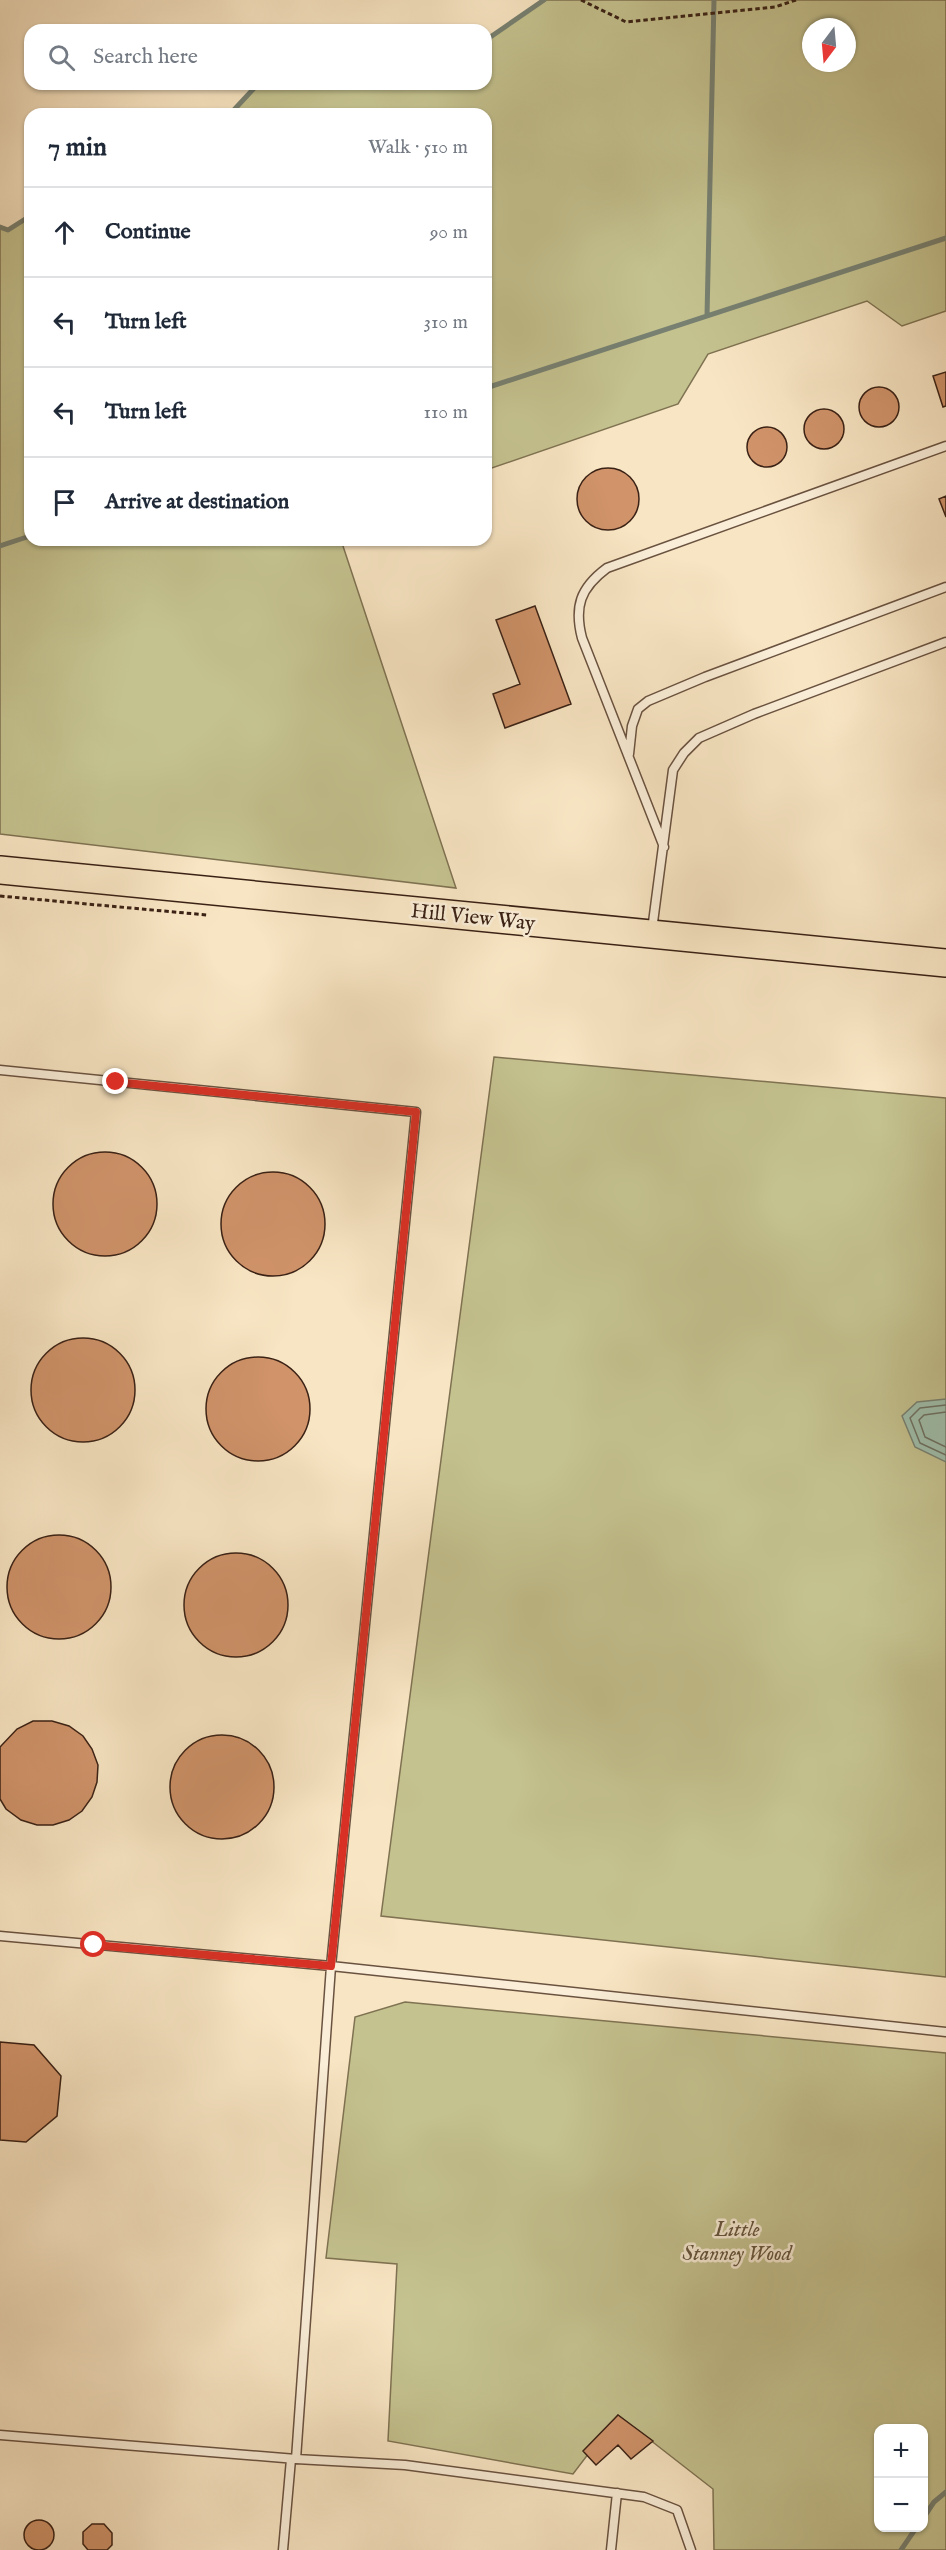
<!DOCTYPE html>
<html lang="en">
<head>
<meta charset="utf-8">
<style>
	body { margin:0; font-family:"IM FELL English",serif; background:#f6f6f7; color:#1f2937 }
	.controls { position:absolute; right:18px; bottom:18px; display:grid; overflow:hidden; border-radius:12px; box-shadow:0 2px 4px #0004 }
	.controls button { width:54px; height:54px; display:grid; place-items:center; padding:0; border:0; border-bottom:2px solid #e0e1e3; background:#fff; color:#1f2937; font:30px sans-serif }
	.compass { position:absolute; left:802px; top:18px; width:54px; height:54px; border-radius:50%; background:#fff; box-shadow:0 2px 4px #0004; rotate:196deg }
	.stop { position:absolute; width:18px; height:18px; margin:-14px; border:4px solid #d93025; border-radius:50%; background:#fff }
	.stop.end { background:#d93025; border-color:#fff; box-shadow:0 2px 6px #0008 }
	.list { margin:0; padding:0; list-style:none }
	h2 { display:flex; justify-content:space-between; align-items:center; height:78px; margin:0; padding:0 24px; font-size:26px }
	h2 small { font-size:20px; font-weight:400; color:#747a83 }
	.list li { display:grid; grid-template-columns:39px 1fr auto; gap:18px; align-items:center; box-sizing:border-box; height:90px; padding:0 24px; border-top:2px solid #e0e1e3 }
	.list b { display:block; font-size:22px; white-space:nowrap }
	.list em { font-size:20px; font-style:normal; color:#747a83 }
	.icon { flex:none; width:33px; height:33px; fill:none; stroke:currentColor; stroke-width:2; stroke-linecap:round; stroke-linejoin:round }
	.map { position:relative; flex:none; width:946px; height:2550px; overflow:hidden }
	.search { position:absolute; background:#fff; box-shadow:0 2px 4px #0004; left:24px; top:24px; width:468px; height:66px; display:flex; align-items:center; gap:15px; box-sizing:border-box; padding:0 21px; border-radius:18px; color:#747a83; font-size:22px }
	.panel { position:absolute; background:#fff; box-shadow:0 2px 4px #0004; left:24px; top:108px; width:468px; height:438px; border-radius:18px }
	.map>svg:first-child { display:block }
	.green { fill:#c4c28f; stroke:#7f7252; stroke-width:1.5; fill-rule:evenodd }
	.water { fill:#9fc0ae; stroke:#778071; stroke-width:1.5 }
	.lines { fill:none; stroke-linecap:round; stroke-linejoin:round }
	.shore { stroke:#6c7062; stroke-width:1.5 }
	.stream { stroke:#778071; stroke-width:5 }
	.building { fill:#d0936a; stroke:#3a2115; stroke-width:1.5 }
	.service-casing { stroke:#6a5240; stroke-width:11 }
	.primary-casing { stroke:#3a2115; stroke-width:30 }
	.path { stroke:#3a2115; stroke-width:3; stroke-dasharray:4.5 3; stroke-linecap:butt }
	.service { stroke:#faeed8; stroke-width:8 }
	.primary { stroke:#f8e5c3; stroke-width:27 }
	.route { stroke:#d93025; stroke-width:8 }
	.labels { text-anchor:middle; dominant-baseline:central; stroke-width:5; stroke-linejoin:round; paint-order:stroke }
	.street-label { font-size:21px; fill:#3a2115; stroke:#faeed8 }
	.park-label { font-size:21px; font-style:italic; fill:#63513a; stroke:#faeed8 }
</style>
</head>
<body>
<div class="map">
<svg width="946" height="2550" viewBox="0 0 946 2550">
	<rect width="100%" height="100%" fill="#f8e5c3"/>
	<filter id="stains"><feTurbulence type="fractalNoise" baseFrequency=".00333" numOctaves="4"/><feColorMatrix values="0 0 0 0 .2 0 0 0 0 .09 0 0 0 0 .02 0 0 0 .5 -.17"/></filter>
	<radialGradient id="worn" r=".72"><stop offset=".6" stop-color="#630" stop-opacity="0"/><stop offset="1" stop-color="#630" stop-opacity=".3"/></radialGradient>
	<path class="green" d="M544,0H946V311L902,326L867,301L708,354L678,404L486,470V114H205L232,112L258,84H351L416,87L421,84H486V40ZM811,27H847V63H811Z
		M30,216V540H341L456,888L0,834V227L8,230Z
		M494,1057L946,1098V1977L381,1916Z
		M405,2002L946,2053V2550H714L713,2489L618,2415L573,2474L388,2441L397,2264L326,2258L355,2017ZM878,2428H924V2528H878Z"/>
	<path class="water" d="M946,1399V1462L915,1447L902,1416L917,1402Z"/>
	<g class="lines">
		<path class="shore" d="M946,1405L920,1408L910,1418L920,1443L946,1455
			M946,1412L924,1415L919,1420L925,1437L946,1447"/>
		<path class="stream" d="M486,40L544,0
			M351,84L416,87L421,84
			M205,114L232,112L258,84
			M0,227L8,230L30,216
			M707,316L714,0
			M486,388L946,238
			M0,546L30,536
			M924,2517L934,2502L946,2492
			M901,2550L916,2528"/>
	</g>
	<path class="building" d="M946,372V406L943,407L933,376Z
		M859 407a20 20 0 1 1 40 0a20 20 0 1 1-40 0Z
		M804 429a20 20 0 1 1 40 0a20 20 0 1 1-40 0Z
		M747 447a20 20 0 1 1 40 0a20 20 0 1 1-40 0Z
		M577 499a31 31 0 1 1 62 0a31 31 0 1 1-62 0Z
		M946,496V517L939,499Z
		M535,606L571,704L505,728L493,694L520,684L496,620Z
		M53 1204a52 52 0 1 1 104 0a52 52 0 1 1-104 0Z
		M221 1224a52 52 0 1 1 104 0a52 52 0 1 1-104 0Z
		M31 1390a52 52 0 1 1 104 0a52 52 0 1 1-104 0Z
		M206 1409a52 52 0 1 1 104 0a52 52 0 1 1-104 0Z
		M7 1587a52 52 0 1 1 104 0a52 52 0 1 1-104 0Z
		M184 1605a52 52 0 1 1 104 0a52 52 0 1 1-104 0Z
		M33,1721H52L69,1726L83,1736L92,1749L98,1765L97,1782L92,1797L82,1811L69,1820L53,1825H37L21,1820L6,1809L0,1799V1747L17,1729Z
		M170 1787a52 52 0 1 1 104 0a52 52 0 1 1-104 0Z
		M0,2042L34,2045L61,2076L57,2116L26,2142L0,2140Z
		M618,2415L653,2441L631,2459L618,2445L596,2465L583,2451Z
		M24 2535a15 15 0 1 1 30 0a15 15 0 1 1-30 0Z
		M92,2524H104L112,2533V2545L107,2550H88L83,2544V2532Z"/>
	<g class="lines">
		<defs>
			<path id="service" d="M629,754L632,726L638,709L648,701L705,677L946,587
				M664,847L582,638C574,607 580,588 607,568L946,446
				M652,930L673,770L684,753L699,738L754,714L946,642
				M0,1070L416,1112L331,1966L946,2032
				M0,1936L331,1966L296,2459L405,2465L644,2497L677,2510L691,2550
				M0,2435L296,2459
				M283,2550L291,2459
				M611,2550L617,2493"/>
			<path id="primary" d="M0,870L946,963"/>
		</defs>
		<use href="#service" class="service-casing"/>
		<use href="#primary" class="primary-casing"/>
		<path class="path" d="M581,0L626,22L775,7L796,0
			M0,896L207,915"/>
		<use href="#service" class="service"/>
		<use href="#primary" class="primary"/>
	</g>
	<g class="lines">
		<path class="route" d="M94,1945L331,1966L416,1112L116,1082"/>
	</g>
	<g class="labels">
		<g class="street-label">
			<text transform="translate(473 918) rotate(6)">Hill View Way</text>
		</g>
		<g class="park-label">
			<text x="737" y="2230">Little<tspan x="737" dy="24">Stanney Wood</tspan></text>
		</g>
	</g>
	<rect width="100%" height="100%" filter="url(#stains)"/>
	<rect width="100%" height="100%" fill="url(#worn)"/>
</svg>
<div class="controls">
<button>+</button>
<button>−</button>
</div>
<svg class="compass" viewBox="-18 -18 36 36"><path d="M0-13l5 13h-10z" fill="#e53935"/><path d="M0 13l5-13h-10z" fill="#747a83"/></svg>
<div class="stop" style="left:94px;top:1945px"></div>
<div class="stop end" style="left:116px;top:1082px"></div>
<div class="search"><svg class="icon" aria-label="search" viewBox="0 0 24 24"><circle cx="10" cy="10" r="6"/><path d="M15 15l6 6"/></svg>Search here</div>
<section class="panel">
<h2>7 min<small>Walk · 510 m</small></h2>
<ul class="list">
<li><svg class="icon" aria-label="ahead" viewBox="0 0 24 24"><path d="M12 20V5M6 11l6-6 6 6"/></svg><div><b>Continue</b></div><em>90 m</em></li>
<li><svg class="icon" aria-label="left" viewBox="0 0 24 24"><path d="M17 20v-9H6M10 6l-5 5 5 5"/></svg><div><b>Turn left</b></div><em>310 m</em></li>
<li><svg class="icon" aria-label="left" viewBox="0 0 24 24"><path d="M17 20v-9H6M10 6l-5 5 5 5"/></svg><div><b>Turn left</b></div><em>110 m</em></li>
<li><svg class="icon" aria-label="arrive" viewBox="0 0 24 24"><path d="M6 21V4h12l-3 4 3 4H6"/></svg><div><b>Arrive at destination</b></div></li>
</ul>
</section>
</div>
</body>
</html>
